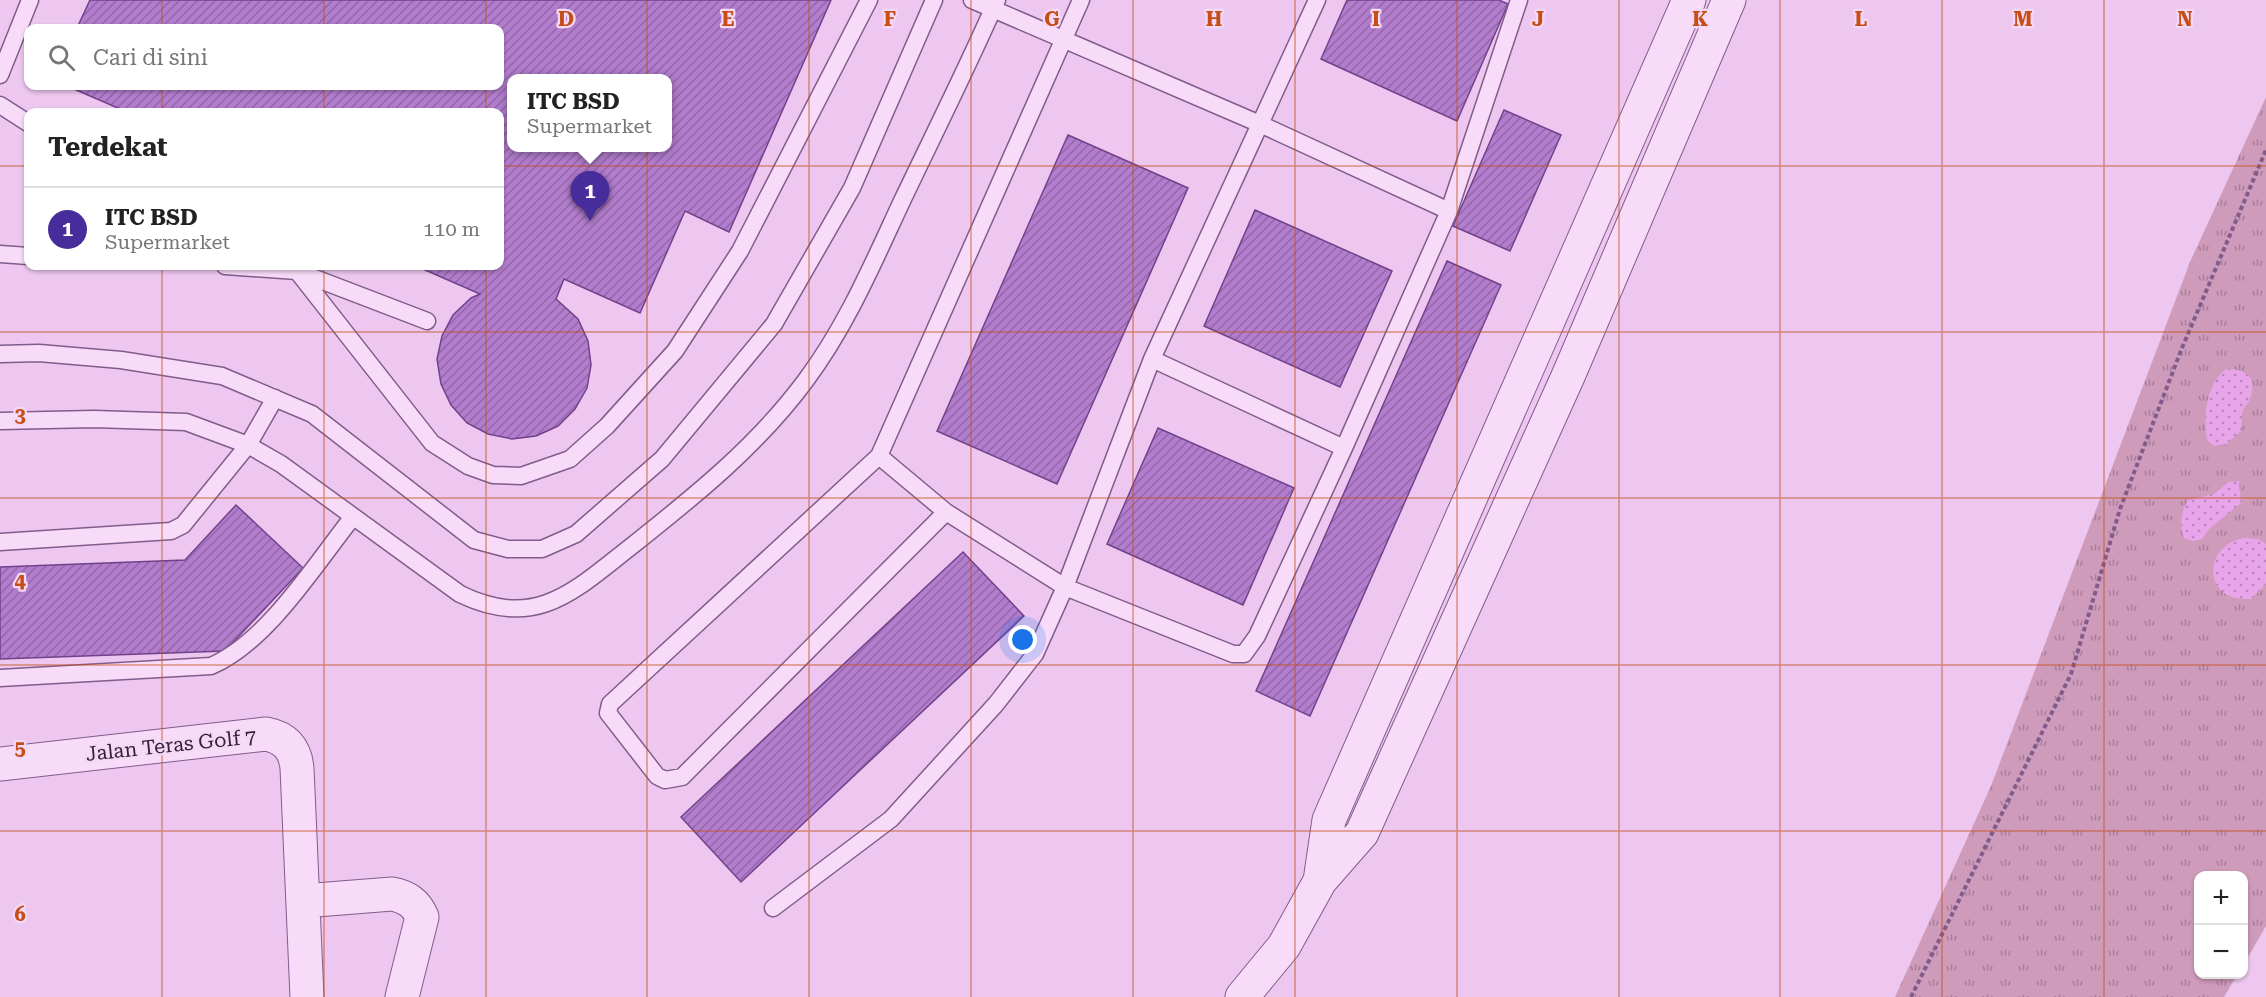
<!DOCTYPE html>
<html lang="id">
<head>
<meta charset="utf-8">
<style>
	body { margin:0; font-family:"Roboto Serif",serif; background:#f2f2f2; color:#222 }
	.controls { position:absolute; right:18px; bottom:18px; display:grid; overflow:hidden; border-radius:12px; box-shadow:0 2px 4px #0004 }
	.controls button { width:54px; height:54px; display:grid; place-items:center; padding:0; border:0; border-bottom:2px solid #e0e0e0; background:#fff; color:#222; font:30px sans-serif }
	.you { position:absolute; left:1023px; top:640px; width:21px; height:21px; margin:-15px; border:4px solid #fff; border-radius:50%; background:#1a73e8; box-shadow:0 0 0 9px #1a73e833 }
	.badge { display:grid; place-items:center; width:39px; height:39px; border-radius:50%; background:#472c9b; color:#fff; font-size:20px; font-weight:700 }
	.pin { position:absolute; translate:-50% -50px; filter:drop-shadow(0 2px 3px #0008) }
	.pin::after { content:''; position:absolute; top:32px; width:21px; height:18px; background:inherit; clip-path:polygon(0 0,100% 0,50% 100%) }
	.popup { position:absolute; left:507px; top:74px; width:165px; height:78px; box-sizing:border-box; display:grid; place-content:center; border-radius:12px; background:#fff; filter:drop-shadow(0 2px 4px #0005); font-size:20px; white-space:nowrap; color:#767676 }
	.popup b { font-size:22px; color:#222 }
	.popup::after { content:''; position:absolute; left:50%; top:100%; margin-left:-12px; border:12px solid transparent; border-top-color:#fff }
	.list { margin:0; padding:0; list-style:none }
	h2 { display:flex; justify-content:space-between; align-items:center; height:78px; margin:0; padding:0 24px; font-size:26px }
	h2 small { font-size:20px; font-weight:400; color:#767676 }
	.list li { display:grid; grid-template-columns:39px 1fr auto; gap:18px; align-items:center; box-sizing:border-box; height:84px; padding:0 24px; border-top:2px solid #e0e0e0 }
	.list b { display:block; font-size:22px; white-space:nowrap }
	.list p { margin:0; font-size:20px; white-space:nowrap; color:#767676 }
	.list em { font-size:20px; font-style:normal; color:#767676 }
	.icon { flex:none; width:33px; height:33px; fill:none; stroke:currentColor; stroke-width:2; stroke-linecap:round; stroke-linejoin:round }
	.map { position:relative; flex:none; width:2266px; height:997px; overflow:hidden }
	.search { position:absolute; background:#fff; box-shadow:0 2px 4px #0004; left:24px; top:24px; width:480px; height:66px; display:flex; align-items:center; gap:15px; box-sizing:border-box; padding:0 21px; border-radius:12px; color:#767676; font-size:22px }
	.panel { position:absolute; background:#fff; box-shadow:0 2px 4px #0004; left:24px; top:108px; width:480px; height:162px; border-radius:12px }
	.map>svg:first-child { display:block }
	.grass { fill:url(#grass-tufts) }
	.sand { fill:url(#sand-dots) }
	.building { fill:url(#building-hatch); stroke:#71428b; stroke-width:1.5; fill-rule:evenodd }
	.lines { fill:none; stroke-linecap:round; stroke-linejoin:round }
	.service-casing { stroke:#815c8b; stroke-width:19 }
	.minor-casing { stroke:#815c8b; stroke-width:35 }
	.path { stroke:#815c8b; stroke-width:4; stroke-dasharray:4.5 3; stroke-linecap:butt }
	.service { stroke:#f8dbf9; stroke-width:16 }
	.minor { stroke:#f8dbf9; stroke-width:33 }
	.grid { fill:none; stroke:#c44e15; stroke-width:1.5; stroke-opacity:0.55 }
	.labels { text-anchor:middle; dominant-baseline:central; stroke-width:4.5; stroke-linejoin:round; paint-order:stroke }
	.street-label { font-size:20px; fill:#34203b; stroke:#f5d7f6 }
	.grid-label { font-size:20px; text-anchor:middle; font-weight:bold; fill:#c44e15; stroke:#f5d7f6; stroke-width:4.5; stroke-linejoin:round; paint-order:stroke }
</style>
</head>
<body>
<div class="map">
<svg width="2266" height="997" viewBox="0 0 2266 997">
	<defs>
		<pattern id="grass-tufts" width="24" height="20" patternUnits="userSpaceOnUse" patternTransform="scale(1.5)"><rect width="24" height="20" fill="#ce9bbb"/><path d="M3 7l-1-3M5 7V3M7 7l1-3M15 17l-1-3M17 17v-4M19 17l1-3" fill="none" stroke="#a87e99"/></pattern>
		<pattern id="sand-dots" width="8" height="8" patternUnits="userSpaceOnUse" patternTransform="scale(1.5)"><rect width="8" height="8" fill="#e9a5ea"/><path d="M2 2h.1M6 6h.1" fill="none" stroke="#be86bf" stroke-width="1.8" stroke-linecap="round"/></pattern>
		<pattern id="building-hatch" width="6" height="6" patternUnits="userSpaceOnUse" patternTransform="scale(1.5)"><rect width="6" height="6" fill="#b27dcd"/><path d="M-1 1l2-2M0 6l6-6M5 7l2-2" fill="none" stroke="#9266a8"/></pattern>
	</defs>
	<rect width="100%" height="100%" fill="#edc7ef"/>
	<path class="grass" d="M2266,97V926L2244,964V876H2198V974L2237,975L2224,997H1895L1991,786L2190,262Z"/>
	<path class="sand" d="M2226,369C2245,368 2258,378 2250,398C2249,403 2244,406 2243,411C2241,417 2242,425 2241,431L2226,444L2214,446L2207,440C2203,417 2206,384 2226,369Z
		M2239,481L2241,503L2210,528L2202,539L2193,541L2184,538C2179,524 2181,512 2188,500L2214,494L2229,482Z
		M2244,538L2258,539L2266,544V584L2251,599C2200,602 2204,544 2244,538Z"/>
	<path class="building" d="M90,0H831L729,232L685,211L640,313L564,279L556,299L578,319L588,341L591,365L587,388L575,409L558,426L536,436L512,439L488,434L467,423L451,405L441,384L437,359L442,336L453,315L471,298L480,294L416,266H500V112H127L67,86H500V28H77ZM512,79H668V148H512Z
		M1347,0H1499L1508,4L1457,121L1321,59Z
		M1504,110L1561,135L1510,251L1453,226Z
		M1068,135L1188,188L1057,484L937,431Z
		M1255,210L1392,271L1340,387L1204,326Z
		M1447,261L1501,285L1310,716L1256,691Z
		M1158,428L1294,488L1243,605L1107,544Z
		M236,505L303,568L225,651L0,659V567L185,560Z
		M963,552L1024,616L741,882L681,817Z"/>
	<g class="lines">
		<defs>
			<path id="service" d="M972,0L1260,124L1449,211
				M0,75L30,0
				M0,105L28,123
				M0,254L28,256
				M225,266L297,271L432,443L468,466L493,475L521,476L570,459L607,426L675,351L740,251L869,0
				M299,272L427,321
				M0,354L39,353L121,360L222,376L312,414L474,540L508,549H542L576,534L662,459L774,324L852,188L934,0
				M1152,359L1344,448
				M0,421L94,419L186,422L248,445L281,464L460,594C537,631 574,591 633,545C696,495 758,445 806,380C847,325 873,263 902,201C934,134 967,68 997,0
				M879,456L946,512L1065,587L1233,654H1244L1257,636L1344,448L1449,211L1519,0
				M946,512L682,777L665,780L657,776L608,713L610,704L879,456L1081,0
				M0,542L171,531L183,525L248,445L275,398
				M0,678L211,666C267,642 314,566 352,518
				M773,908L891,819L996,704L1035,654L1065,587L1152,359L1317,0"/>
			<path id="minor" d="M0,764L266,734C286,738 295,749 297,768L307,997
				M1320,881L1329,820L1689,0
				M303,901L392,894C407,897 416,903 422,917L402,997
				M1242,997L1284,946L1320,881L1362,833L1569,374L1729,0"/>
		</defs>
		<use href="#service" class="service-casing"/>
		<use href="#minor" class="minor-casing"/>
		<path class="path" d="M1911,997L2071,674L2120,509L2182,348L2266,150"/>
		<use href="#service" class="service"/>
		<use href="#minor" class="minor"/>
	</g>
	<path class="grid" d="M162,0V28M324,0V28M486,0V28M647,0V997M809,0V997M971,0V997M1133,0V997M1295,0V997M1457,0V997M1619,0V997M1780,0V997M1942,0V997M2104,0V997M162,86V112M324,86V112M486,86V112M0,166H28M500,166H2266M162,266V997M324,266V997M486,266V997M0,332H2266M0,498H2266M0,665H2266M0,831H2266"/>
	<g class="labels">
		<g class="street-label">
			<text transform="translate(171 745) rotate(-6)">Jalan Teras Golf 7</text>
		</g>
	</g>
	<g class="grid-label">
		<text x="566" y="26">D</text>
		<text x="728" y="26">E</text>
		<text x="890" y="26">F</text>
		<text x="1052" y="26">G</text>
		<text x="1214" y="26">H</text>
		<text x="1376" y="26">I</text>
		<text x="1538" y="26">J</text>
		<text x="1700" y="26">K</text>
		<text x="1861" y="26">L</text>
		<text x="2023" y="26">M</text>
		<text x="2185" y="26">N</text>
		<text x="20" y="422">3</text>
		<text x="20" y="588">4</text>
		<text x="20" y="755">5</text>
		<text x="20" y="921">6</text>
	</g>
</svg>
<div class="controls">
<button>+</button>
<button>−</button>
</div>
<div class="you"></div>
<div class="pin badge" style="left:590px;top:221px">1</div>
<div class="popup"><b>ITC BSD</b>Supermarket</div>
<div class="search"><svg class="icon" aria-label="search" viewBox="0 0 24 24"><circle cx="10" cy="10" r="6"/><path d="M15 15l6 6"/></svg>Cari di sini</div>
<section class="panel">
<h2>Terdekat<small></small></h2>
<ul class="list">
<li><span class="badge">1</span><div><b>ITC BSD</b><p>Supermarket</p></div><em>110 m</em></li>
</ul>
</section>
</div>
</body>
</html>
